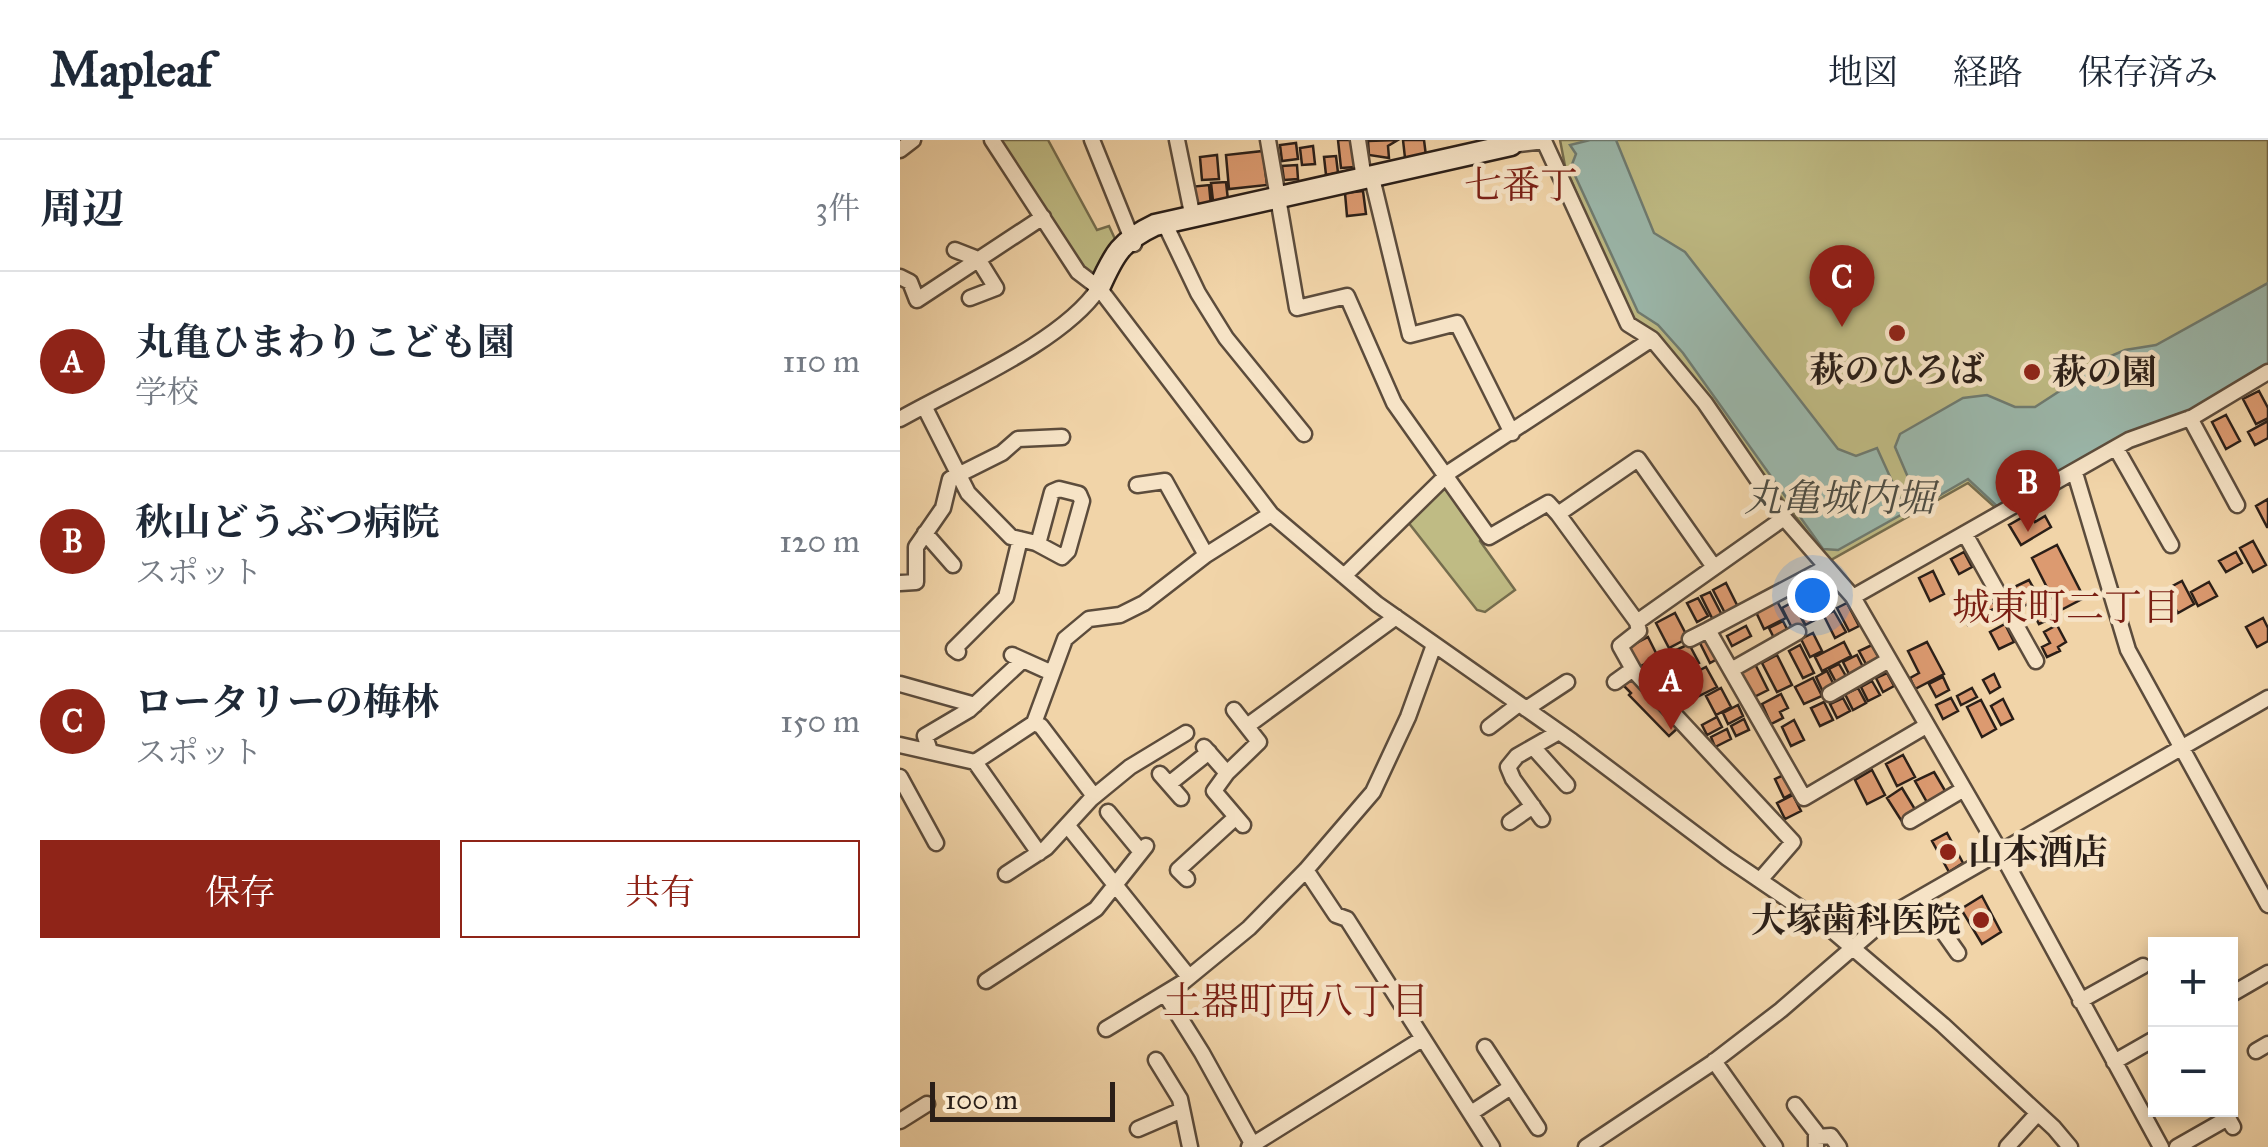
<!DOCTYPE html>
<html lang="ja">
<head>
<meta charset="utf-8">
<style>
	body { margin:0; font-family:"IM FELL Great Primer","Noto Serif JP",serif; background:#f2f2f3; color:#1f2937 }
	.controls { position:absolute; right:30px; bottom:30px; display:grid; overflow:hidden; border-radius:0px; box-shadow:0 5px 15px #0003 }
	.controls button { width:90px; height:90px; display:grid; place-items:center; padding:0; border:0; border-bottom:2px solid #e0e1e3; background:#fff; color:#1f2937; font:50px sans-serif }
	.scale { position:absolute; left:30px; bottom:25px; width:185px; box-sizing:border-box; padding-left:10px; border:5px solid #2b1f18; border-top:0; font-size:28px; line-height:35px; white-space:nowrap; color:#2b1f18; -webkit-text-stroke:8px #f6e3c6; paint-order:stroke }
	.you { position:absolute; left:912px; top:455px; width:35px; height:35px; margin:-25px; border:8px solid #fff; border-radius:50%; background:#1a73e8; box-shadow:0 0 0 15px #1a73e833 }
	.badge { display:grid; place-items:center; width:65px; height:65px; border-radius:50%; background:#8f2418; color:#fff; font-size:32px; font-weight:700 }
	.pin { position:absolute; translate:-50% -82px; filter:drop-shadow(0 2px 5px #0008) }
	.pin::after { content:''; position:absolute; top:52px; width:35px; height:30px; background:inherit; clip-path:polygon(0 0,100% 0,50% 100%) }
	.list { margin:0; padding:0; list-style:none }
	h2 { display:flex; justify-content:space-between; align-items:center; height:130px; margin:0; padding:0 40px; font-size:42px }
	h2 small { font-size:32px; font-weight:400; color:#747a83 }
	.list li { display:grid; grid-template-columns:65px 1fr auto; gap:30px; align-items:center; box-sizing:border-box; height:180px; padding:0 40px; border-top:2px solid #e0e1e3 }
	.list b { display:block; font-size:38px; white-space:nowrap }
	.list p { margin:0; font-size:32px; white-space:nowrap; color:#747a83 }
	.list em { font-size:32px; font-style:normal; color:#747a83 }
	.actions { display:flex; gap:20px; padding:30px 40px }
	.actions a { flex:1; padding:22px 0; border:2px solid #8f2418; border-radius:0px; text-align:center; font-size:35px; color:#8f2418 }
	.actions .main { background:#8f2418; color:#fff }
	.map { position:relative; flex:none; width:1368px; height:1007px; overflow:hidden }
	header { display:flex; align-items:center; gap:60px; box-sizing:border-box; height:140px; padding:0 50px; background:#fff; border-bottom:2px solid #e0e1e3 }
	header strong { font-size:48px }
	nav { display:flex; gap:55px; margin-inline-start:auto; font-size:35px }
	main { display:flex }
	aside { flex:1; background:#fff }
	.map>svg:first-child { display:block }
	.green { fill:#bfbb84; stroke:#756d4e; stroke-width:2.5 }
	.water { fill:#9bb8ac; stroke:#6e7b71; stroke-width:2.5 }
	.building { fill:#dc9a70; stroke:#2b1f18; stroke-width:2.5 }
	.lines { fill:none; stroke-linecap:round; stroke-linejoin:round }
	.street-casing { stroke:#5c4c3c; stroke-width:19 }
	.secondary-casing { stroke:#2b1f18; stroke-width:25 }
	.street { stroke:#f6e3c6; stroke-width:14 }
	.secondary { stroke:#f6e3c6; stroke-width:20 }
	.poi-dot { fill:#8f2418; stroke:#f6e3c6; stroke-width:4 }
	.labels { text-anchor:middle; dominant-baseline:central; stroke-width:9; stroke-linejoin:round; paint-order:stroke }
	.poi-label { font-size:35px; font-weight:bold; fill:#2b1f18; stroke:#f6e3c6; text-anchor:start }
	.neighbourhood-label { font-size:38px; fill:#7a1f14; stroke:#f6e3c6 }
	.water-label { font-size:38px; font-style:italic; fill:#4d4d44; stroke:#f6e3c6 }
</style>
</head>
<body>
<header>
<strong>Mapleaf</strong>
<nav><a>地図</a><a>経路</a><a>保存済み</a></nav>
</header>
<main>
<aside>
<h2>周辺<small>3件</small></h2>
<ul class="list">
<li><span class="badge">A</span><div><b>丸亀ひまわりこども園</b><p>学校</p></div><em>110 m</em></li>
<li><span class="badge">B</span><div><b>秋山どうぶつ病院</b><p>スポット</p></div><em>120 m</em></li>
<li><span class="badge">C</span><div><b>ロータリーの梅林</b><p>スポット</p></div><em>150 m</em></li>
</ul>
<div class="actions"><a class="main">保存</a><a>共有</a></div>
</aside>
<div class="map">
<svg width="1368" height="1007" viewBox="0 0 1368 1007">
	<rect width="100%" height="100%" fill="#f1d4a8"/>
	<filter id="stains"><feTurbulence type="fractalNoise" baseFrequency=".002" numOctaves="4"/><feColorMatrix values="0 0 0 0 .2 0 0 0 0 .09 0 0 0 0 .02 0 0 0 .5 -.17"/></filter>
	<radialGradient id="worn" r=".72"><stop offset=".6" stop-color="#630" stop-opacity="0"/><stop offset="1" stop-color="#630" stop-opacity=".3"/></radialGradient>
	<path class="green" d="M95,0H148L197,90L209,86L215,99L192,143Z
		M660,0H1368V227L1099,371L1068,343L929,421L759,195L736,182L728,173L665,26Z
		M543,347L549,350L583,397L580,401L615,450L585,472L577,470L508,382Z"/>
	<path class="water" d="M690,0H716L754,93L785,112L938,309L956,316L977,308L1006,372L938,410L923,409L783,213L758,185L738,172L671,27L676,14L670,5Z
		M1368,143V226L1302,266L1100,369L1068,339L1023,365L1019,363L995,307L1000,294L1063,258L1087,255L1115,267H1135L1175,241L1192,224L1225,210L1256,205Z"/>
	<path class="building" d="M438,0H452L455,27L441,28Z
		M498,0L488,6L489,18L469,15L468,1Z
		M503,0H524L526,16L505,18Z
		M396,3L398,19L382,21L380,5Z
		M413,6L415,24L402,25L400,8Z
		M363,11L367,45L329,49L326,15Z
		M317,15L319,39L302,40L300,17Z
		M436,16L438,33L426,35L424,17Z
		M397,25L398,39L384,40L382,26Z
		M326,42L328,60L313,61L311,43Z
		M309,45L311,66L291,68L289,47Z
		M463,51L466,74L447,76L445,53Z
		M1359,251L1368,268V278L1356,284L1343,259Z
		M1326,275L1340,301L1326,309L1312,282Z
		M1368,281V298L1355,305L1348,292Z
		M1368,359V387H1367L1356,366Z
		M1130,373L1135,382L1145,376L1151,387L1121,405L1109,385Z
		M1353,401L1366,425L1353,432L1340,408Z
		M1157,405L1184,458L1159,471L1132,418Z
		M1064,412L1072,427L1059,434L1051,419Z
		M1336,412L1342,423L1326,432L1319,421Z
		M1033,431L1044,454L1030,461L1019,438Z
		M1129,440L1139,458L1124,466L1114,447Z
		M1282,441L1294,464L1278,473L1265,450Z
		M1309,442L1317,456L1298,466L1291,452Z
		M826,443L839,469L826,475L813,450Z
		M810,452L823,477L814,482L801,456Z
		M1089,454L1096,468L1085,473L1078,460Z
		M905,456L917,479L905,485L893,462Z
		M798,458L808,476L797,482L787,463Z
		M1142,458L1152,478L1139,484L1129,465Z
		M877,461L886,478L864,489L856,472Z
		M893,462L905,484L893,490L882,468Z
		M947,463L959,486L949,491L937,468Z
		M1075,466L1081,479L1068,485L1062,473Z
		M934,471L946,492L935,498L924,476Z
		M775,473L788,498L769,508L756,483Z
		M1363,478L1368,488V501L1357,507L1346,487Z
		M883,481L890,495L876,502L869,488Z
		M1105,484L1114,502L1099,509L1090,492Z
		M1157,485L1166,502L1158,507L1160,511L1147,517L1142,507L1150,503L1144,492Z
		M846,486L851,496L832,506L827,496Z
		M806,493L819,518L810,523L797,497Z
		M913,493L922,511L910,517L901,499Z
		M748,497L758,517L739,527L729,507Z
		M944,502L951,516L922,531L915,517Z
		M1027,502L1044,534L1015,549L1010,538L1019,533L1008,511Z
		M789,504L799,523L784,531L774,511Z
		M900,505L914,533L903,538L889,511Z
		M972,505L979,518L966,524L959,511Z
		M877,515L892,545L877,552L862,523Z
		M957,515L963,527L949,534L943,522Z
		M855,524L868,550L852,558L839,532Z
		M939,524L947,538L937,544L929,529Z
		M806,527L817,547L789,561L779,541Z
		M927,531L934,545L923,552L916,537Z
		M987,533L994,546L983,552L976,538Z
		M1094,534L1100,547L1090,553L1083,540Z
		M730,537L779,587L769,596L729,555L731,553L723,545Z
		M1043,537L1049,550L1036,557L1029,544Z
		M913,538L922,556L904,564L895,547Z
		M972,541L980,555L968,561L961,547Z
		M821,548L831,567L816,575L806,556Z
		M958,548L966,563L953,570L945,554Z
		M1072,548L1077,557L1061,565L1057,556Z
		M881,554L888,568L880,572L883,578L871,584L862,564Z
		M943,558L950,571L937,578L930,564Z
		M1051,558L1058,571L1043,579L1036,565Z
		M1103,559L1113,579L1101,585L1091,566Z
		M1081,560L1096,589L1082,597L1067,567Z
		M924,562L933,580L920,586L911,568Z
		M838,565L843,576L828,584L823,573Z
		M817,577L822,587L807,595L802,585Z
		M844,579L849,590L836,596L831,586Z
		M894,580L904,600L891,606L882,587Z
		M827,589L831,599L815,607L811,597Z
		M1003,615L1015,637L997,646L986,624Z
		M972,630L985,655L967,664L955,640Z
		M1034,632L1047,654L1028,664L1015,641Z
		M886,634L895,652L884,658L875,639Z
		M1002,648L1016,671L1001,680L987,658Z
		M893,655L901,671L885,679L877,663Z
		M1047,693L1063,723L1049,732L1032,701Z
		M1082,756L1101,792L1082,804L1061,769Z"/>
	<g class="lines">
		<defs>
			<path id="street" d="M92,0L178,132L199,148L371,374L477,464L672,601L827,718L927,786L1043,885L1154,988L1170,1007
				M192,0L234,104
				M277,0L293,78
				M368,0L397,168L447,156L494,263L589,397L648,363L658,374L738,319L814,427
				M458,0L464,39
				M611,5L644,1L728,184L752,199L805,263L884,378L953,457L1101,713L1261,1007
				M0,10L13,0
				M472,38L510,195L557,183L612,293
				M265,84L298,153L326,198L404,294
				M55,110L78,119L96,148L70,158
				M0,137L10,142L17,160L143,77
				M24,266L68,353L111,397L136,403L162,417L168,411L182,361L179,354L159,349L152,352L138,404
				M1290,278L1337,365
				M0,279C58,246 163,202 199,148
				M1216,308L1271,405
				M1175,333L1228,510L1368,765
				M237,345L265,341L306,415
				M658,374L737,482L884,378
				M25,393L53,425
				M1065,394L1136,521
				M925,428L808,490L904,658L1026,586
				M444,436L551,331L752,199
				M0,443L16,442V407L43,368L50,339L102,313L118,299L162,297
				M953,457L1229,300L1293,277L1368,232
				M737,482L739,491L720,506L734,531L893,702L860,740
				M790,499L808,490
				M58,512L54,509L106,457L120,399
				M112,515L152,533
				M831,530L898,492
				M715,542L733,529
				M0,544L75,565
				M930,554L989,520
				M626,569L667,542
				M134,583L141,586L194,656
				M347,586L496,477
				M589,587L619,564
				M0,605L75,622L134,583L165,499L189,479L220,475L244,463L306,415L371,374
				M304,607L327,633L359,602L334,570
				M633,607L667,645
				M30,611L25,596L69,570L123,520
				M75,622L139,713
				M327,633L314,651L343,685
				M260,634L281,658
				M0,637L36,703
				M269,644L309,612
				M208,672L241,712
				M642,679L613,639L608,627L617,616L659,592
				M1010,681L1064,649
				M610,682L633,666
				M167,685L289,837
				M406,730L436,775L447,779L592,1007
				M106,734L146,708L191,659L230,627L286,593
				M287,739L278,730L336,677
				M1020,759L1058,813
				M86,841L196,769L246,706
				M265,854L302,913L354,1007
				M1330,855L1368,833
				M1180,861L1243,826
				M206,889L282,843L349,788L406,730L473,652L508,577L534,505
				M585,907L638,988
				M1356,911L1368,904
				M256,920L280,959L290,1007
				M814,921L875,1007
				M1214,922L1256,898
				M895,965L916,992V1007
				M571,973L611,947
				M0,981L27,964
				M238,989L282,970
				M917,997L931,996L939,1007
				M349,1007L522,899
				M686,1007L812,923L881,870L992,774L1368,558
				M1107,1007L1137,974
				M1277,1007L1328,978L1333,987"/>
			<path id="secondary" d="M199,148C214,114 221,101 255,85L611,5L610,0"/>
		</defs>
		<use href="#street" class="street-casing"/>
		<use href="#secondary" class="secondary-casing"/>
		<use href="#street" class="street"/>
		<use href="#secondary" class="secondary"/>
	</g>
	<g class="poi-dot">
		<circle cx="997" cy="193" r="10"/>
		<circle cx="1132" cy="232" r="10"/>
		<circle cx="1048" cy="712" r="10"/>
		<circle cx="1081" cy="780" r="10"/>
	</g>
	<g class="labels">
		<g class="poi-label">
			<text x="997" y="230" text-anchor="middle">萩のひろば</text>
			<text x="1152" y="232">萩の園</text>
			<text x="1068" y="712">山本酒店</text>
			<text x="1061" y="780" text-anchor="end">大塚歯科医院</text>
		</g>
		<g class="neighbourhood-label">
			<text x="621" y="45">七番丁</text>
			<text x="1166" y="467">城東町二丁目</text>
			<text x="396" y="861">土器町西八丁目</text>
		</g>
		<g class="water-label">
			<text x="939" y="358">丸亀城内堀</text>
		</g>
	</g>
	<rect width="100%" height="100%" filter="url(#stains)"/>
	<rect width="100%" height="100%" fill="url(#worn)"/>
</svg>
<div class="controls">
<button>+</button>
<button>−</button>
</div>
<div class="scale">100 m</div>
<div class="you"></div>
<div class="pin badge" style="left:771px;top:590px">A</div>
<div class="pin badge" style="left:1128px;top:392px">B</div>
<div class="pin badge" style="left:942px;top:187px">C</div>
</div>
</main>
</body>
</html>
